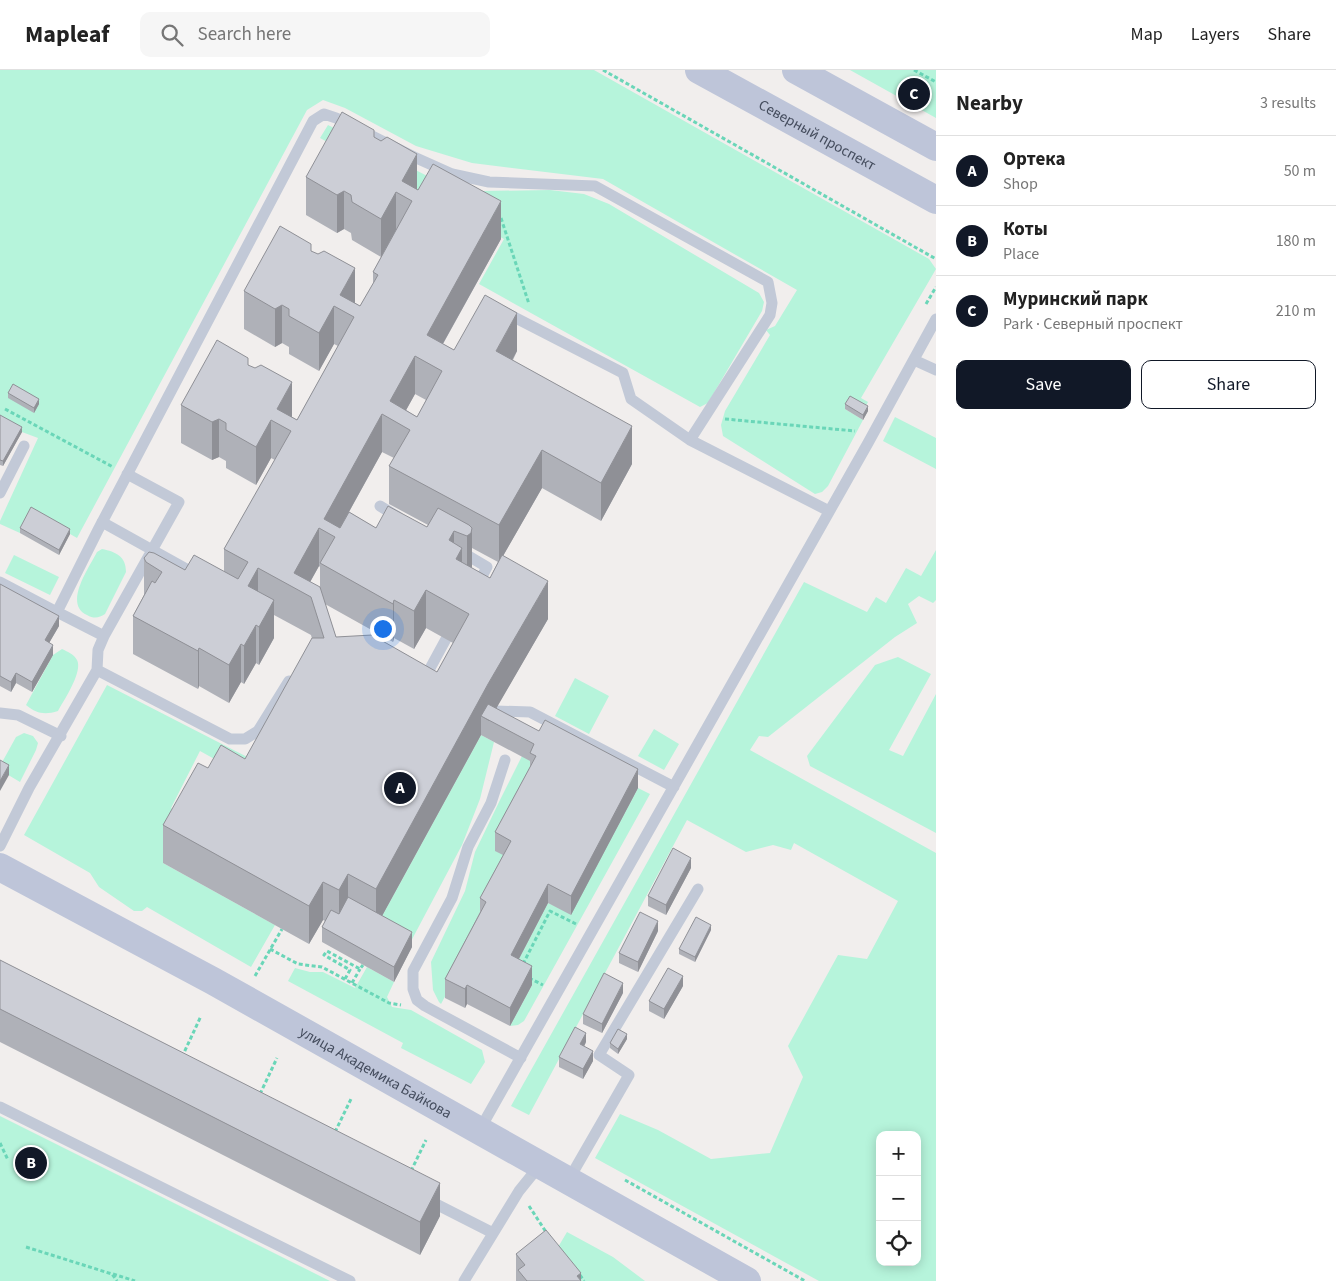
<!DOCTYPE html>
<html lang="en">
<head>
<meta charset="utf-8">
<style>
	body { margin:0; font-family:"Source Sans 3",sans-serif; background:#f6f6f6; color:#222 }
	.controls { position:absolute; right:15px; bottom:15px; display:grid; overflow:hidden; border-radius:10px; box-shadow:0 2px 12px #0003 }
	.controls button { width:45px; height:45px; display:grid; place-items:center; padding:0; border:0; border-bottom:1px solid #e0e0e0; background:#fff; color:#222; font:25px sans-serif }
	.you { position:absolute; left:382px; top:558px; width:18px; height:18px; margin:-12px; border:4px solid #fff; border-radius:50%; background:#1a73e8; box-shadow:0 0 0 8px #1a73e833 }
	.badge { display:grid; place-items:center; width:32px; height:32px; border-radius:50%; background:#111827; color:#fff; font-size:16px; font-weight:700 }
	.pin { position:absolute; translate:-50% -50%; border:2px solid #fff; box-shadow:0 1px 5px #0006 }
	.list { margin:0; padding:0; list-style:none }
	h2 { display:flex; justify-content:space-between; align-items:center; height:65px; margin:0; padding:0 20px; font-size:21px }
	h2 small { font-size:16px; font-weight:400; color:#767676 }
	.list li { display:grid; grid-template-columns:32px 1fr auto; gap:15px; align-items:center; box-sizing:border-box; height:70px; padding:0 20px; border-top:1px solid #e0e0e0 }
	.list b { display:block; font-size:19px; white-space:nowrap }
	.list p { margin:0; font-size:16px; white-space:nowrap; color:#767676 }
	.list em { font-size:16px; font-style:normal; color:#767676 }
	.actions { display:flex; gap:10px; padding:15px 20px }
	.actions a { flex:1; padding:11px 0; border:1px solid #111827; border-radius:10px; text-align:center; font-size:18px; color:#111827 }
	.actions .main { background:#111827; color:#fff }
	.icon { flex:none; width:28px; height:28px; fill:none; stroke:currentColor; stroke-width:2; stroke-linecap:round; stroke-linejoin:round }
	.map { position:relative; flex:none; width:936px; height:1211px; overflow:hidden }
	header { display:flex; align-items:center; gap:30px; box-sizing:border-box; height:70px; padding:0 25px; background:#fff; border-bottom:1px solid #e0e0e0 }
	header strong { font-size:24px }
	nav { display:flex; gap:28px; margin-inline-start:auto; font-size:18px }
	.search { width:350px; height:45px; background:#f6f6f6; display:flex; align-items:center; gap:12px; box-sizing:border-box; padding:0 18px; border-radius:10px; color:#767676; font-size:19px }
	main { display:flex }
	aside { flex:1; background:#fff }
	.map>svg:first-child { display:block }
	.green { fill:#b6f4db; fill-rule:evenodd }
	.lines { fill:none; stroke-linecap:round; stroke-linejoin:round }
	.path { stroke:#6ad6b8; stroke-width:3; stroke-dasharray:4 2.5; stroke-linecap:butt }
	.lane { stroke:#c2c9d7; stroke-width:11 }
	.secondary { stroke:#bec5d9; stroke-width:28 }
	.wall { fill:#afb1b8; fill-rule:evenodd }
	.shaded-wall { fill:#8f9096 }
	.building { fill:#ccced6; stroke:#8f9096; fill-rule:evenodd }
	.labels { text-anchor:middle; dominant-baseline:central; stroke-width:5; stroke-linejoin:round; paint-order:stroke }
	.street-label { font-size:15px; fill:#444c5d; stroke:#fff }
</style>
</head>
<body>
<header>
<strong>Mapleaf</strong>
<div class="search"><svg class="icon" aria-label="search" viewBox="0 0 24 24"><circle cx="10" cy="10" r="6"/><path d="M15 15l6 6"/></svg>Search here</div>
<nav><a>Map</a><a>Layers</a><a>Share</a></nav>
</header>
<main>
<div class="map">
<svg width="936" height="1211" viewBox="0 0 936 1211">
	<rect width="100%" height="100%" fill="#f1eeed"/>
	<path class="green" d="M0,0H594L929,189L936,199L861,328L868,332L864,339H845L863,350L828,416L822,422L815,424L723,366L721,355L725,341L770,265L766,260L775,256L797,220L603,109L472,93L416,76L345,38L323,30L307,40L77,468L32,442L20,463L0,454V451L38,368L22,362L0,350Z
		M850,0H936V48Z
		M328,55L472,129L483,121L550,120L584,124L609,134L759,223L764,232L762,241L708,333L700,337L479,214L504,169L320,68Z
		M895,347L936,368V399L883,371Z
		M102,479C116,482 126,486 126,502L105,544C99,548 94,549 87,545C63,534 89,498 97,482Z
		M936,480V530L933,533L919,526L908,534L917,553L895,567L768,667L759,666L750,680L936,783V1211H819L595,1088L620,1044L658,1060L711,1089L770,1083L803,1007L788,976L838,885L867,889L898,831L794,773L791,780L773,775L746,782L687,750L529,1045L511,1036L804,512L867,542L876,527L886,533L906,498L921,506ZM880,1065H917V1192H880Z
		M14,485L59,507L50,525L5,503Z
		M62,579C68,582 74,584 77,590C83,602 64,630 58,641C45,645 37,644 26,635L53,585Z
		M898,587L931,604L889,680L903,686L936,624V763L810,696L807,686L875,595Z
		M575,608L609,626L589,664L555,646Z
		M107,615L263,695L254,711L200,681L171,738L189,748L163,793L275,855L251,897L147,837L142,841H134L99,817L90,803L24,765Z
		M654,659L679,674L664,700L638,686Z
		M24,663L33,666L38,673L36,680L20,712L0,700V696L16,667Z
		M481,665L494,672L480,729L462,775L409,875L376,857Z
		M522,686L534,693L511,789L486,850L441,934L439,932L433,920L431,892L465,821L475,782L500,730Z
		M638,718L650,724L524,951L518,955L510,956L532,915L511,904L548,833L571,844Z
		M367,897L394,912L387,927L392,937L411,940L482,980L485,992L471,1014L401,978L403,973L288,911L295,898L310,902H323L355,918Z
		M0,1046L330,1211H0Z
		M567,1162L613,1187L645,1211H569L551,1189Z"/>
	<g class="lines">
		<path class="path" d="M603,0L936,189
			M914,0L936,12
			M501,148L529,234
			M926,234L936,217
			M5,339L113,397
			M725,349L855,361
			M270,879L298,894L322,897L389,933L401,935
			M523,894L550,841L576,854
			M255,906L282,859
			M529,908L543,915
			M345,909L350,900L324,885L327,881L360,899L363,895
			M352,913L360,899
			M182,987L201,946
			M260,1024L277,988
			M335,1062L351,1029
			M0,1073L8,1090
			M411,1101L426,1070
			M625,1110L805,1211
			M529,1136L548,1165
			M26,1177L112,1204L117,1211
			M113,1204L135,1211
			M580,1205L584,1211"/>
		<path class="lane" d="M914,290L936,300
			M690,370L829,441
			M0,423L24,376
			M380,436L398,447
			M102,452L199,506
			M460,481L487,497L477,516
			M0,512L57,542
			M104,566L179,432L127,404
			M97,600L230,669H245L258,661L289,611
			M427,604L446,569
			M495,641L530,642L674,717
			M0,643L18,645L61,666
			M505,690L491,733L468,777L452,828L413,901V919L417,930L425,936L521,988
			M0,776L29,718L97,600L98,580L104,566L57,542L98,460L313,51L324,44L336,48L414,87L452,104L489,112L595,116L768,212L772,233L770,245L690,370L631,329L623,303L504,242
			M0,1037L350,1211
			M479,1061L868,373L936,249
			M568,1111L629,1005L599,985L698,819
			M428,1130L493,1163
			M464,1211L519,1121L540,1095"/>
		<g class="secondary">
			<path id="s1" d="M699,0L936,130"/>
			<path d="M796,0L936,77"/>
			<path id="s2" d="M0,797L213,911L747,1211"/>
		</g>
	</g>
	<path class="wall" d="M374,67L417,120L501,169L443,274L454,280L517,281L513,290L632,394L601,451L542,418L503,486L548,549L496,638L638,718L571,845L548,833L519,889L532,915L510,956L467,934L465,938L445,928V909L480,842V828L503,785L495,781V762L530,697V691L481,665L382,846L412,877L394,912L322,872V857L325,851L323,850L309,874L163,793V755L208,698L245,689L312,569L311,565L274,545V568L259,595L256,593L244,614L241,612L229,633L199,616L198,619L133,584V546L144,525V488L185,500L224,502V479L275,390L271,388L256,415L226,398V391L219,387L212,390L181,373V335L248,295L292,347L297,350L338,276L334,274L319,301L289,284V277L282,273L275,277L244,259V221L311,181L355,233L360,236L373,214V202L381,187L352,170L351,163L344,159L337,163L306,145V107ZM415,324L426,330L417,347L406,340ZM382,382L394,388L389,396V434L428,455L427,457L376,458L349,442ZM472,478L498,492L490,508L472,498ZM319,496L320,497V519L310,512ZM325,534L393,572L394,568L414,579L426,558L453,573L437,602L336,567Z
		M8,323L39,334L34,343L8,328Z
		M845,334L868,341L863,350L845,339Z
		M0,345L22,362L3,396L0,395Z
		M20,458L70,464L59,485L20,463Z
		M0,514L59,556L49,573L53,585L32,622L16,613L11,622L0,616Z
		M691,798L666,845L648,836V826Z
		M711,860L695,892L679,884V879Z
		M658,861L638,902L619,893V883Z
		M0,890L440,1146L420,1185L0,972Z
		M683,916L664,949L649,941V931Z
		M623,923L602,963L583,954V944Z
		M627,969L618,984L610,978V973Z
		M586,972L584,977L593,991L583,1009L559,997V987Z
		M516,1184L581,1211H516Z"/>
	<path class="shaded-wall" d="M417,84V122L402,111Z
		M344,121V159L337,163V125Z
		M396,122V160L381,187V149Z
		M501,131V169L431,295L427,265Z
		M355,198V236L340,225Z
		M282,235V273L275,277V239Z
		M334,236V274L319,301V263Z
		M517,243V281L496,319V281Z
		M415,286V324L399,353L390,331Z
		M292,312V350L277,339Z
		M39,329V334L34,343V338Z
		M868,336V341L863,350V345Z
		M382,344V382L335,467L324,449Z
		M219,349V387L212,390V352Z
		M271,350V388L256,415V377Z
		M632,356V394L601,451V413Z
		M22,357V362L3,396V391Z
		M542,380V418L499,493V455Z
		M319,458V496L304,523L294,503Z
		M472,458V496L471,501L467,504V466Z
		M70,459V464L59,485V480Z
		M454,461V499L449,470Z
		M462,478V516L456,489Z
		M258,498V536L248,516Z
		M548,511V549L489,651L481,646V665L376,857V819L488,614Z
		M426,520V558L414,579V541Z
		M274,530V568L259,595V557Z
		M394,530V568L393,572V534Z
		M59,546V556L45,580V570Z
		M256,555V593L244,614V576Z
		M241,574V612L229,633V595Z
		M53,575V585L32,622V612Z
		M199,578V616L198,619V581Z
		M16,603V613L11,622V612Z
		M9,695V705L0,721V711Z
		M638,699V718L571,845V826Z
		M691,788V798L666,845V835Z
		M348,804V842L339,858V820Z
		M323,812V850L309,874V836Z
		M548,814V833L511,904V885Z
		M658,851V861L638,902V892Z
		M711,855V860L695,892V887Z
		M412,862V877L394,912V897Z
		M532,896V915L510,956V938Z
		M683,906V916L664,949V939Z
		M623,913V923L602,963V954Z
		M467,915V934L465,938V919Z
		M586,963V972L580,984V974Z
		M627,964V969L618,984V979Z
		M593,981V991L583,1009V999Z
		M440,1113V1146L420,1185V1152Z
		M581,1203V1211L577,1206Z"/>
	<path class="building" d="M342,42L374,60V67L381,71L387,67L417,84L402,111L418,120L433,94L501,131L427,265L454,280L485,225L517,243L496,281L632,356L601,413L542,380L499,455L389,396L410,360L382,344L324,449L340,458L349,442L376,458L388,436L427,457L438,438L469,455L472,458L471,463L467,466L454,461L449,470L462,478L456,489L490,508L502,485L548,511L488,614L376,819L348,804L339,820L323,812L309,836L163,755L198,693L208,698L221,675L245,689L312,568H324L311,527L258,498L248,516L274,530L259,557L256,555L244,576L241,574L229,595L199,578L198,581L133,546L152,511L155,513L162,502L146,492L144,488L149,482L154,483L185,500L194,485L238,509L248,492L224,479L291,361L271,350L256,377L226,360V353L219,349L212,352L181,335L217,270L248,288V295L255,298L261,295L292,312L277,339L297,350L354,247L334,236L319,263L289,246V239L282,235L275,239L244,221L280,156L311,174V181L318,184L324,181L355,198L340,225L360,236L378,205L373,202L412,131L396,122L381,149L352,132L351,125L344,121L337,125L306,107ZM415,286L442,301L417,347L390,331ZM319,458L335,467L320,493L393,534L394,530L414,541L426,520L469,544L437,602L372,565L336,567L320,517L294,503Z
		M13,314L39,329L34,338L8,323Z
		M850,326L868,336L863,345L845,334Z
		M0,345L22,357L3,391L0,390Z
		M31,437L70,459L59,480L20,458Z
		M0,514L59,546L45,570L53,575L32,612L16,603L11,612L0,606Z
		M488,634L539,661L545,650L638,699L571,826L548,814L511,885L532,896L510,938L467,915L465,919L445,909L486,832L480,828L511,771L495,762L536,686L530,683L534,674L481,646Z
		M0,690L9,695L0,711Z
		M673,778L691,788L666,835L648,826Z
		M348,827L412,862L394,897L322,857L331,840L339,844Z
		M640,842L658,851L638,892L619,883Z
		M696,847L711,855L695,887L679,879Z
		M0,890L440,1113L420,1152L0,939Z
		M668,898L683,906L664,939L649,931Z
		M604,903L623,913L602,954L583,944Z
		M575,957L586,963L580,974L593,981L583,999L559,987Z
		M618,959L627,964L618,979L610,973Z
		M546,1160L581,1203L577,1206L581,1211H527L518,1200L525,1195L516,1184Z"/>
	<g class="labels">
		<g class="street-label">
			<text stroke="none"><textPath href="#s1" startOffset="135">Северный проспект</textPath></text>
			<text stroke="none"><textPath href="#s2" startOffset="428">улица Академика Байкова</textPath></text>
		</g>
	</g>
</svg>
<div class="controls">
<button>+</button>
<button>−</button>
<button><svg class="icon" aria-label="locate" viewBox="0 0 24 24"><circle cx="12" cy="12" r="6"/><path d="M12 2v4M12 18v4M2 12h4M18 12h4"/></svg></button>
</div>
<div class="you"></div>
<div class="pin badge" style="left:400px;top:718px">A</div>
<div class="pin badge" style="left:31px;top:1093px">B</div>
<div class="pin badge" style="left:914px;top:24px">C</div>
</div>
<aside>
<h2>Nearby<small>3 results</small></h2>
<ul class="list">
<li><span class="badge">A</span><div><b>Ортека</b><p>Shop</p></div><em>50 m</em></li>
<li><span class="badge">B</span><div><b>Коты</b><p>Place</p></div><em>180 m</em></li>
<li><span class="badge">C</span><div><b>Муринский парк</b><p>Park · Северный проспект</p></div><em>210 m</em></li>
</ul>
<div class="actions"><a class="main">Save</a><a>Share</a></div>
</aside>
</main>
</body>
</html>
